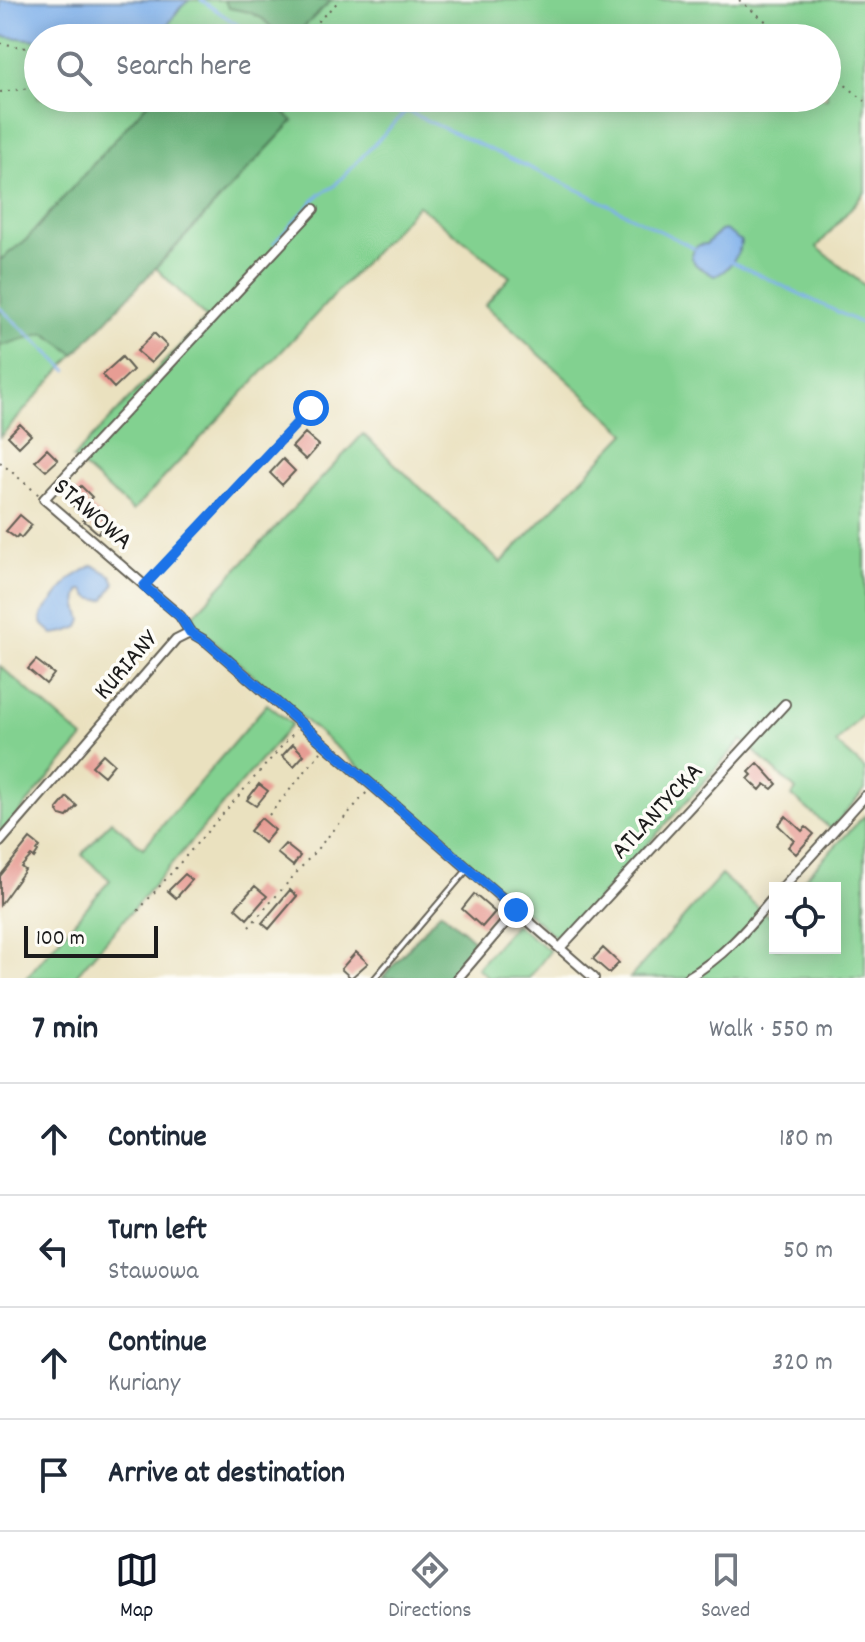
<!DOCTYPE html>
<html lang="en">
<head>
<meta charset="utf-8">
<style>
	body { margin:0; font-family:Dekko,sans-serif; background:#f6f6f7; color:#1f2937 }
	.controls { position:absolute; right:24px; bottom:24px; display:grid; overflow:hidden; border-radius:0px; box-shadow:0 4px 20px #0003 }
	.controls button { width:72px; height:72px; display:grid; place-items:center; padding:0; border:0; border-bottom:2px solid #e0e1e3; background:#fff; color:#1f2937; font:40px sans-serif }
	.scale { position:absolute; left:24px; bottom:20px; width:134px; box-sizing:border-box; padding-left:8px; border:4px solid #1c1c1c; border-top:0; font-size:22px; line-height:28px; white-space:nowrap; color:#1c1c1c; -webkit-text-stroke:6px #fdfcf7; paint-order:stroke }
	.stop { position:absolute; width:24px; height:24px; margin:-18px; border:6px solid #1a73e8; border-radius:50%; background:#fff }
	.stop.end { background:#1a73e8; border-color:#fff; box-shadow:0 2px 8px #0008 }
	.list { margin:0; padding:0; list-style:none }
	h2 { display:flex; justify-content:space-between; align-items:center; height:104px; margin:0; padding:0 32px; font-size:34px }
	h2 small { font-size:26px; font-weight:400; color:#747a83 }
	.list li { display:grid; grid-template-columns:52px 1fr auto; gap:24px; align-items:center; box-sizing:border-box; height:112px; padding:0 32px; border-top:2px solid #e0e1e3 }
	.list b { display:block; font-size:30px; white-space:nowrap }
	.list p { margin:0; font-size:26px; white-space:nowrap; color:#747a83 }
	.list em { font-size:26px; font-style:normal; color:#747a83 }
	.icon { flex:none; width:44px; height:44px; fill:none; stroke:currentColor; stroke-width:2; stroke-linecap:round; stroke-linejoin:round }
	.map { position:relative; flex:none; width:865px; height:978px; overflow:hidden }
	.search { position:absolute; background:#fff; box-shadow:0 4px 20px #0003; left:24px; right:24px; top:24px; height:88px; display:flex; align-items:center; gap:20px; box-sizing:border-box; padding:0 28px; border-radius:44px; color:#747a83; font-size:30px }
	.sheet { height:552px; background:#fff }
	nav { display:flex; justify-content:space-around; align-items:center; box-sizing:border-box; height:112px; border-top:2px solid #e0e1e3; background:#fff; font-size:22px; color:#747a83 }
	nav a { display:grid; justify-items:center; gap:4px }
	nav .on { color:#111827 }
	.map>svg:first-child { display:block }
	.green { fill:#82d190; stroke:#4f7656; stroke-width:2 }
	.forest { fill:#69b37a; stroke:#42684b; stroke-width:2 }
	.water { fill:#7fb0ea; stroke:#4e6683; stroke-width:2 }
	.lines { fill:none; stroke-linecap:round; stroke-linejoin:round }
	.stream { stroke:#7fb0ea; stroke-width:3 }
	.building { fill:#e79d94 }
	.lane-casing { stroke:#646155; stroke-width:8 }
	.street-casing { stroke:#646155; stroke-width:12 }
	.path { stroke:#646155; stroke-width:2; stroke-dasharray:2 6; stroke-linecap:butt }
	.lane { stroke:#fff; stroke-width:4 }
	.street { stroke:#fff; stroke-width:8 }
	.route { stroke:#1a73e8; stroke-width:10 }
	.labels { text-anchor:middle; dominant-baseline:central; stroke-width:7; stroke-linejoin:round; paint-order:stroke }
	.street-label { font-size:26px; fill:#1c1c1c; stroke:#fdfcf7 }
</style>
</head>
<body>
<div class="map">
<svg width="865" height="978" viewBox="0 0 865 978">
	<rect width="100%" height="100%" fill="#fdfcf7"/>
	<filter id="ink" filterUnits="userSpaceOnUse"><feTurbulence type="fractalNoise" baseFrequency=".0125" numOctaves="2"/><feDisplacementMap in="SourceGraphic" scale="16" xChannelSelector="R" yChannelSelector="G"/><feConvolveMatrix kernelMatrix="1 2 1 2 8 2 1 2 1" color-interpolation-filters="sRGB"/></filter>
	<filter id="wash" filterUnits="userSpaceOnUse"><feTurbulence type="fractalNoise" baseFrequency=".006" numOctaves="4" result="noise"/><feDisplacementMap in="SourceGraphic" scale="32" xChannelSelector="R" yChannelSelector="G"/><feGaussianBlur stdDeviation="1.8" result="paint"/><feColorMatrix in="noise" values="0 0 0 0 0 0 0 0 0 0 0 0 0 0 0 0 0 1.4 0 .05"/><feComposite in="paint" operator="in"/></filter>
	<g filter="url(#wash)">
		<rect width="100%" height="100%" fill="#eae1bf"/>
		<path class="green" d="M0,0H865V192L817,247L865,286V711L836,743L865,769V790L831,829L792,796L796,790L742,740L560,941L189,620L363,434L501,563L626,433L485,305L510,277L418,205L133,511L73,458L206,318L156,268L293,121L266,98H827V38H38V98H152L26,240L0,260Z
			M45,333L75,354L0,437V346Z
			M0,666L83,738L0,835Z
			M267,704L292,724L74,978H26L110,880L82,855L111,821L143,848Z
			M865,815V978H630L721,875L768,916L775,909V948H835V888H795Z
			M515,924L550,951L529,978H489L477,968Z"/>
		<path class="forest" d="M224,0H332L294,36L282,38L263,19L249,12L229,8Z
			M152,98H266L293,121L75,354L45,333L0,346V260L26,240Z
			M441,911L477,943L447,978H382Z"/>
		<path class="water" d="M0,0H190C171,11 173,29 151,38L38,40L0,36Z
			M725,230L741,241C740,254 727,273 714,276L696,265L691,257C694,247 695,245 706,244L720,231Z
			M93,565L112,576L115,583L105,599C95,601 89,599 84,590H81C74,603 79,608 82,620L79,627L66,632L53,634L43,625L41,619L43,613L70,579Z"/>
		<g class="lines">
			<path class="stream" d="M201,0L257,38
				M378,98L585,193L694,248
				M274,243L320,194L333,187L406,111
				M728,260L865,325
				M0,308L67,370"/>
		</g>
		<g id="blocks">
			<path class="building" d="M154,333L167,346L151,363L137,351Z
				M122,357L133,370L114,388L102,375Z
				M20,424L31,435L19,447L8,436Z
				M305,433L319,445L306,460L292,447Z
				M47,449L58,460L46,471L35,461Z
				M283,459L295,471L282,485L270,473Z
				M81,486L92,497L86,503L108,522L98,533L83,520L85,518L72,505L77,500L72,495Z
				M20,515L32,525L21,538L18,535L16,538L6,531Z
				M36,660L54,674L46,684L28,669Z
				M293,744L304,755L294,766L282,756Z
				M103,754L114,764L104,776L92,766Z
				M758,763L777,784L772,789L765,784L760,790L748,779L752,775L749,772Z
				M259,784L268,791L256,806L247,800Z
				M67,797L77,806L67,817L60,815L57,809Z
				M786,816L802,831L806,827L814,834L796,854L788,847L794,840L778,825Z
				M261,818L275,830L264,843L250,831Z
				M30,839L40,847L37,851L38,852L34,858L31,856L21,867L25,870L0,905V876Z
				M285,844L300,856L293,866L277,853Z
				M185,874L192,880L176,898L168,891Z
				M255,886L267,896L247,919L235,908Z
				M290,890L297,896L269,929L262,923Z
				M474,894L495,912L482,927L462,909Z
				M603,948L619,963L609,973L593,959Z
				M356,952L368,963L351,978L341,969Z"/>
		</g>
	</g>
	<g filter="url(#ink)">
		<use href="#blocks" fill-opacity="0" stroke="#646155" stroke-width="2"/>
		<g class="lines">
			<defs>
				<path id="lane" d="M146,584L311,408
					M375,978L467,870"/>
				<path id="street" d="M190,632L180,616L44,499L314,209
					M0,842L176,639L190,632L207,642L594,978
					M782,888L865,796
					M560,948L785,704
					M458,978L516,910
					M687,978C724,957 748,928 775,896"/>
			</defs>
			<use href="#lane" class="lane-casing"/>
			<use href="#street" class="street-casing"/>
			<path class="path" d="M739,0L787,38
				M300,38L340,0
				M0,43L38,50
				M827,70L865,101
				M0,92L38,87
				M0,462L39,495
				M269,815L321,752
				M138,911L296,730
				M249,927L367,792"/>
			<use href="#lane" class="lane"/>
			<use href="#street" class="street"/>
		</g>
	</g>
	<g class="lines" filter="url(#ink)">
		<path class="route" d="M311,408L144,586L180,616L190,632L207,642L516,910"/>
	</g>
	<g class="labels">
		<g class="street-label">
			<text transform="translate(92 515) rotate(41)">STAWOWA</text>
			<text transform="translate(127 666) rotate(-49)">KURIANY</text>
			<text transform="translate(658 812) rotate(-47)">ATLANTYCKA</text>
		</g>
	</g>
</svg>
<div class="controls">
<button><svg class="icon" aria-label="locate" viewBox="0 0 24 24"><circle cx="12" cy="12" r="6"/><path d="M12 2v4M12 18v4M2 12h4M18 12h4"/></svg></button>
</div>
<div class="scale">100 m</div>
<div class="stop" style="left:311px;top:408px"></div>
<div class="stop end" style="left:516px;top:910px"></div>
<div class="search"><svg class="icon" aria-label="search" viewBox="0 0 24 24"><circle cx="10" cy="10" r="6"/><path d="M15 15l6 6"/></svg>Search here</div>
</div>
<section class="sheet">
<h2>7 min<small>Walk · 550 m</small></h2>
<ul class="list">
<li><svg class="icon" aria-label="ahead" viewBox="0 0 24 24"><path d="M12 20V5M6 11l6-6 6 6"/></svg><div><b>Continue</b></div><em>180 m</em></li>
<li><svg class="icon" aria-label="left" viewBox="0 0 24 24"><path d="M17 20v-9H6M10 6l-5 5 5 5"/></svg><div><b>Turn left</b><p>Stawowa</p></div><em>50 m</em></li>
<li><svg class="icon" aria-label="ahead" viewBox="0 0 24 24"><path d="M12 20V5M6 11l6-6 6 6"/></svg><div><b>Continue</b><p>Kuriany</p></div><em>320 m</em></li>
<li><svg class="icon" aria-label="arrive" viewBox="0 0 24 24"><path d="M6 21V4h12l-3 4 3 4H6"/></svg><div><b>Arrive at destination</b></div></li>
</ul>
</section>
<nav>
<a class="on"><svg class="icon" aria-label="map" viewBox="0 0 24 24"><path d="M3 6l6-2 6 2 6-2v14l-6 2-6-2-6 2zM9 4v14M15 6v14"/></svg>Map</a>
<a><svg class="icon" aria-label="directions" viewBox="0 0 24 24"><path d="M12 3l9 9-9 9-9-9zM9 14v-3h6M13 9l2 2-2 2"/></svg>Directions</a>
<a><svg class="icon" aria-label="saved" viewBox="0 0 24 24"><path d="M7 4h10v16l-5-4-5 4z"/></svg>Saved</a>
</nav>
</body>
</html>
